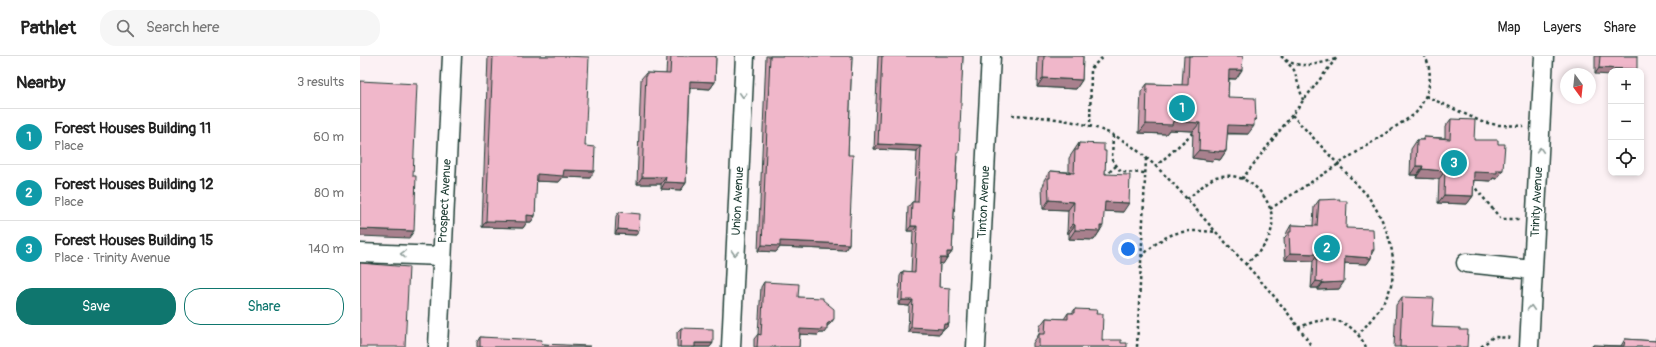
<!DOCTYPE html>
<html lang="en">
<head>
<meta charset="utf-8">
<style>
	body { margin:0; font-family:Pangolin,sans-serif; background:#f6f6f6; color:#222 }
	.controls { position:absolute; right:12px; top:12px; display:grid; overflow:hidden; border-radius:8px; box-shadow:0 2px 6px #0003 }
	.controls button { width:36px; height:36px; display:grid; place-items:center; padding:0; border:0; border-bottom:1px solid #e0e0e0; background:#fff; color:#222; font:20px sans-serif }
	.compass { position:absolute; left:1200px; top:12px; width:36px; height:36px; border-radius:50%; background:#fff; box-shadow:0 2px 6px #0003; rotate:165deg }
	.you { position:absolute; left:768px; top:193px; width:14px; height:14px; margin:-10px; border:3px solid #fff; border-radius:50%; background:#1a73e8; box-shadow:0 0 0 6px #1a73e833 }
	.badge { display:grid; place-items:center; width:26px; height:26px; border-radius:50%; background:#0f766e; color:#fff; font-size:13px; font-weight:700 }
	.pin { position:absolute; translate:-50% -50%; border:2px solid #fff; box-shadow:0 1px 4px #0006 }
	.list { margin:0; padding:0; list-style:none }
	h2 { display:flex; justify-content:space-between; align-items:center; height:52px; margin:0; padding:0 16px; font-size:17px }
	h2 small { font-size:13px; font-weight:400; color:#767676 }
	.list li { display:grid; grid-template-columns:26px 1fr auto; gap:12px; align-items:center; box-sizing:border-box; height:56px; padding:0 16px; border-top:1px solid #e0e0e0 }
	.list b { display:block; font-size:15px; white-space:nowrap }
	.list p { margin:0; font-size:13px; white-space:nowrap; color:#767676 }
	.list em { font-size:13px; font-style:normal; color:#767676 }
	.actions { display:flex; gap:8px; padding:12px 16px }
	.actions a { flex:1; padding:9px 0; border:1px solid #0f766e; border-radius:16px; text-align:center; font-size:14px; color:#0f766e }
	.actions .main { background:#0f766e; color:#fff }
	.icon { flex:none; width:22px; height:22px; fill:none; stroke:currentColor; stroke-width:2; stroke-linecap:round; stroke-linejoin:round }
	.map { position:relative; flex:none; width:1296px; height:291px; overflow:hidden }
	header { display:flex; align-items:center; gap:24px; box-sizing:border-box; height:56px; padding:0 20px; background:#fff; border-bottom:1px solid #e0e0e0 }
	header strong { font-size:19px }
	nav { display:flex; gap:22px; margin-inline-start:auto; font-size:14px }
	.search { width:280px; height:36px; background:#f6f6f6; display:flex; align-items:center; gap:10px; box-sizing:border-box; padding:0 14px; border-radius:16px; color:#767676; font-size:15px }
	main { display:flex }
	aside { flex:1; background:#fff }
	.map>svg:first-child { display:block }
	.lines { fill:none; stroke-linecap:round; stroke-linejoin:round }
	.minor-casing { stroke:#1f3d34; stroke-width:21 }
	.path { stroke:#1f3d34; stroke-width:2.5; stroke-dasharray:3 3; stroke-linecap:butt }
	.minor { stroke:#fff; stroke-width:18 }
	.wall { fill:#ce9dae; stroke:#1f3d34 }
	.shaded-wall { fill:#a8808d; stroke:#1f3d34 }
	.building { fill:#f0b7ca; stroke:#1f3d34 }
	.oneway { stroke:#8f9e9a }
	.labels { text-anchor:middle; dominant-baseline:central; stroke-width:3.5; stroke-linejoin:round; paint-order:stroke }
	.street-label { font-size:12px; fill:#1f3d34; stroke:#fff }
</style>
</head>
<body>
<header>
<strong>Pathlet</strong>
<div class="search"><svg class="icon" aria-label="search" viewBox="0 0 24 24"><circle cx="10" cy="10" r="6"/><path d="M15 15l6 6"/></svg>Search here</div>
<nav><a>Map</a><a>Layers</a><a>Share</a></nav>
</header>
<main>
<aside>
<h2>Nearby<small>3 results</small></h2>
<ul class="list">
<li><span class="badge" style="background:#0f9aa8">1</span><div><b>Forest Houses Building 11</b><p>Place</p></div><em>60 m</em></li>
<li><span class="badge" style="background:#0f9aa8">2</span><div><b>Forest Houses Building 12</b><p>Place</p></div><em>80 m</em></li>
<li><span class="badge" style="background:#0f9aa8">3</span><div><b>Forest Houses Building 15</b><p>Place · Trinity Avenue</p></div><em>140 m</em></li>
</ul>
<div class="actions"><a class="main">Save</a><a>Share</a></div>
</aside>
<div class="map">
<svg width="1296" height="291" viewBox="0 0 1296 291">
	<rect width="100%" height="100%" fill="#fcf1f4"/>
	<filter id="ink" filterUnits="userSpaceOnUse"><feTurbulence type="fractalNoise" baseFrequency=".025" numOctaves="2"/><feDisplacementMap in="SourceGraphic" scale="8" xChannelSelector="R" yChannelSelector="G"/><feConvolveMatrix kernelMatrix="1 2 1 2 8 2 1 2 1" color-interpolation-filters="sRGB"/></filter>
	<g filter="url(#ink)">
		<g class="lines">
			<defs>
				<path id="minor" d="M0,197L82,200
					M1106,207L1173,214
					M78,291L92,0
					M371,291L385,0
					M616,291L631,0
					M1169,291L1184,0"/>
			</defs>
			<use href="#minor" class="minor-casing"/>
			<path class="path" d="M921,0C936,15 958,8 976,3
				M925,4L934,14L943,44
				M1066,40L1122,66L1138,69L1164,70
				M652,59C685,61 723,64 753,79C792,98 827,144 856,176C890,213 925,249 952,291
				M932,59L1006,138C1026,164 1042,205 1028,238C1021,253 1009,266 999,278
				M730,72L731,12L744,0
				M753,79L752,103L761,116L786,117
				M795,111L834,76
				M745,120L756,110
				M882,123L978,0
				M1112,128L1141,163H1159
				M827,143C834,138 848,124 856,121C889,112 923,149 909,181C904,193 894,200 885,209
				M910,153L1055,58C1068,41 1075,21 1065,0
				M781,201C807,175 821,173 856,176
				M938,272C968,258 990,261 1006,291
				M777,291L786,102
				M1121,291L1133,281L1153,282"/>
			<use href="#minor" class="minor"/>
		</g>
		<path class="wall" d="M128,0H203L225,90L230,122L203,121L199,126L176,125L175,160L171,166H167L163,172L122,171Z
			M307,0H356L355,26L350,33L330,32L326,127L321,134L301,133V128H277L281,23L286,17L306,18Z
			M406,0H492L488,99L489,188L485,194L420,191L416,196L398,195Z
			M518,0H603L597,100L592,196L588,201H587L583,208L580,207L579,231L589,268L585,273H583L580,278L548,276L549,250L538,249L540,220L543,215L551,216L553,175H547L548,151L552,146H554L557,95L514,93Z
			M678,0H723L722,24L716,33L677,31Z
			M824,0H883L876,23H869L868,41L888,78H867L866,95L860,104L854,103L853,105L832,102L833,75L809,74L806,78L779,77L781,36L787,28L822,29Z
			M1235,0H1277L1235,18Z
			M1091,63L1114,84L1137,123L1133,122L1131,125L1114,124L1113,140L1107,148L1078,147L1079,123L1056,122L1057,119H1050L1051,93L1057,84H1062L1064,81L1085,82V71Z
			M719,87L744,95L745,118L763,156L744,155L740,175L734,184L709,183V177H707L708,154L683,153L682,131L684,128V124L690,115L709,116V102Z
			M959,144L979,145L986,172L1014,194L1012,197L1011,202L1007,208L985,207L979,233L958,234V232H951L953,205L925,204L924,182L926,180L927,176L931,169L953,170L954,151Z
			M259,156L276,179L255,178L256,160Z
			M404,226L438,241L463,244L471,267L467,270L464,277H460L458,279L440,278L439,291H394V283L398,278L401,231Z
			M1042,241L1072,271L1100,274L1107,291H1034L1036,249Z
			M715,253L736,258L742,284L761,287L767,291H673V287L679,278L680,270L686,262L704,263L708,257H712Z
			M321,272L353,287L350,291H317V276Z
			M120,281L181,288L230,291H117V286Z
			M1296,281V291H1231L1233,289L1261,290L1265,283L1296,285Z"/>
		<path class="shaded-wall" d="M1239,12L1277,13L1275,15H1251V19L1235,18Z
			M869,14H882L876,23L863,22Z
			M683,22L722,24L716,33L677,31Z
			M330,25L355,26L350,33L325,31Z
			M894,63H896L891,70H894L888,78L862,77L868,69Z
			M813,65L840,67L833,75L809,74L806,78L779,77L786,68Z
			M518,88L561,90L557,95L514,93Z
			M839,94L859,95H866L860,104L854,103L853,105L832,102Z
			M1056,110H1063L1057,119H1050Z
			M1062,113L1085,115L1079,123L1056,122Z
			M204,114L234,115L230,122L203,121L199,126L172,125L177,118Z
			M1137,114H1143L1137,123L1133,122L1131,125L1108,124L1114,116Z
			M282,121H306L301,128H277Z
			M305,126L326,127L321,134L301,133Z
			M1084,139L1113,140L1107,148L1078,147Z
			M689,144L714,146L708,154L683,153Z
			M745,146L769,147L763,156L739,155Z
			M167,159L175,160L171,166H167L163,172L122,171L126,165Z
			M713,168L715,169L709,177H707Z
			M551,170H557L553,175H547Z
			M740,170H743L734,184L709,183L715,174Z
			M0,173L54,175L49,182L0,180Z
			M258,173L279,175L276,179L255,178Z
			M420,185L489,188L485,194L420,191L416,196L398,195L402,189Z
			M587,196H592L588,201H584Z
			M930,197L957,198L953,205L925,204Z
			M985,200L1011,202L1007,208L980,207Z
			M580,202H587L583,208L577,207Z
			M956,225L963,226L958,232H951Z
			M984,226L979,233L958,234L963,227Z
			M542,244H553L549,250L538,249Z
			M474,263L471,267L465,272L467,273L464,277H460L458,279L437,278L440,273L461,272L467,268Z
			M584,268H589L585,273H583L580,278L548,276L551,271Z
			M335,287H353L350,291H332Z"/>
		<path class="building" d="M133,0H203L229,1L225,90L235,91L234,115L204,114L203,120L177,118L175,160L167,159V166L126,165Z
			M311,0H356L355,26L330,25L326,127L305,126L306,121H282L286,17L310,18Z
			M410,0H492L488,99H493L489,188L420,185V190L402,189Z
			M522,0H603L599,97H597L592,196H587V202H580L579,231L590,232L589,268H584L583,273L551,271L553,244H542L543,215L555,216L557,170H551L552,146H558L561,90L518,88Z
			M684,0H723L722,24L683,22Z
			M829,0H883L882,14H869L868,41L895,42L896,63H894V70L868,69L866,95H859V96L839,94L840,67L813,65L812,69L786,68L787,28L828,29Z
			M1240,0H1277V13L1239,12Z
			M0,25L57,28L53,120H56L54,175L0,173Z
			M1091,63L1115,64L1114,84H1138V88H1145L1143,114H1137V117L1114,116L1113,140L1084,139L1085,115L1062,113L1063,110H1056L1057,84H1064V81L1090,83Z
			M719,87L744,88V95H746L745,118L770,119L769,147L745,146L743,170H740V175L715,174V169L713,168L714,146L689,144L688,122H690V115L714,117L715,94H718Z
			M980,143L979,145H987L986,172L1013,173L1014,194H1012L1011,202L985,200L984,226L963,227V226L956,225L957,198L930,197L929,176H931V169L957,170L959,144Z
			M259,156L280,158L279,175L258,173Z
			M0,207L49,211L45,291H0Z
			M404,226L439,228L438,241L463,242V244L474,253V263L467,268V273L461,272V274L440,273L439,291H397L398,278L401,279Z
			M1042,241L1074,242L1072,271L1100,272V274H1108L1107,291H1040Z
			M715,253L737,254L736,258H743L742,284H761V287H767V291H679V278H685L686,262L708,263V257H715Z
			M321,272L353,273V287H335V291H320Z
			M120,281L182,284L181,288L230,290V291H120Z
			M1265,283L1296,285V291H1233V289L1264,290Z"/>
		<defs><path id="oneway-chevron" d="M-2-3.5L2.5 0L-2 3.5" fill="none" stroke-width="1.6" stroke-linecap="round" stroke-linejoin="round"/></defs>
		<g class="oneway">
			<use href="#oneway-chevron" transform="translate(383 39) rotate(93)"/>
			<use href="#oneway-chevron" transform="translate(1180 94) rotate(-87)"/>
			<use href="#oneway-chevron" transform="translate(375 197) rotate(93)"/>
			<use href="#oneway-chevron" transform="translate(43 198) rotate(-178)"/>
			<use href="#oneway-chevron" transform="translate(1171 252) rotate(-87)"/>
		</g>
	</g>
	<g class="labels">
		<g class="street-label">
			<text transform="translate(85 145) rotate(-87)">Prospect Avenue</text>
			<text transform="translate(378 145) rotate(-87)">Union Avenue</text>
			<text transform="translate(624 146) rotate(-87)">Tinton Avenue</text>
			<text transform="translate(1177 146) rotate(-87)">Trinity Avenue</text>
		</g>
	</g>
</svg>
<div class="controls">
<button>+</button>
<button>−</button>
<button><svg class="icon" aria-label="locate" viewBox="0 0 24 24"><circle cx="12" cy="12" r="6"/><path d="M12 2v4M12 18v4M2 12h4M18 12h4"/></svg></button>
</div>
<svg class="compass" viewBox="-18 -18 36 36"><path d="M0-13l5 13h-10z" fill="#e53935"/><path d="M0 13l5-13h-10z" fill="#767676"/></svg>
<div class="you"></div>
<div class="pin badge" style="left:822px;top:52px;background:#0f9aa8">1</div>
<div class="pin badge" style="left:967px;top:192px;background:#0f9aa8">2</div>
<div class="pin badge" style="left:1094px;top:107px;background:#0f9aa8">3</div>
</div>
</main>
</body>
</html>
